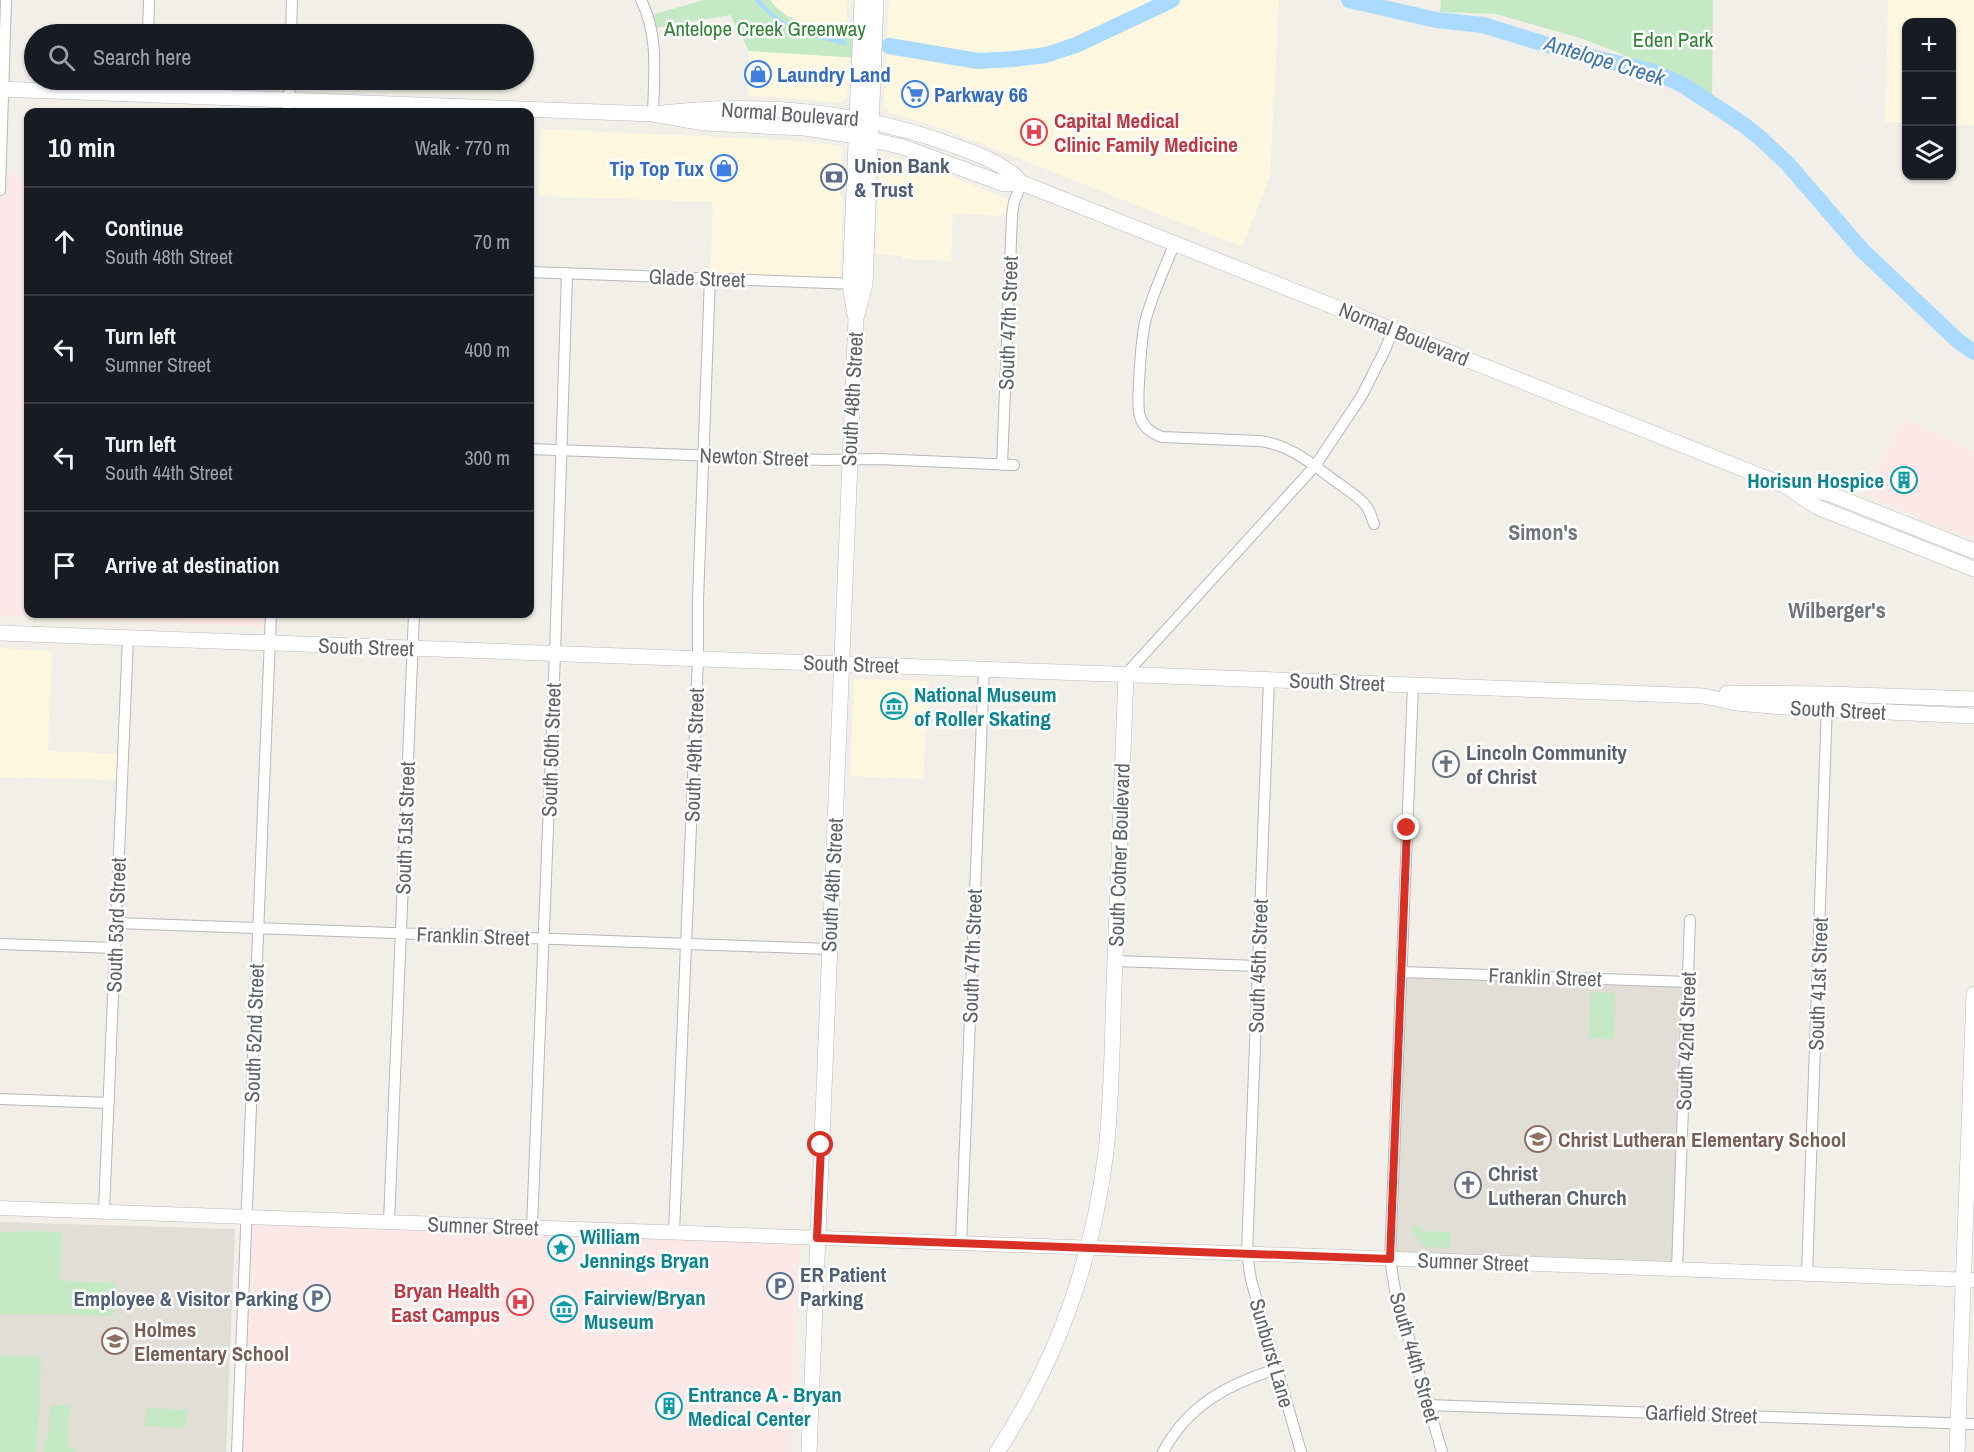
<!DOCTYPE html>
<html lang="en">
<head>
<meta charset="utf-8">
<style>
	body { margin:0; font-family:"Archivo Narrow",sans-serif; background:#242831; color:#f1f3f6 }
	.controls { position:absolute; right:18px; top:18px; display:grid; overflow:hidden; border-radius:12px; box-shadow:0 2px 4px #0004 }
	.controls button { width:54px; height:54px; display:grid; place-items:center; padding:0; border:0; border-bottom:2px solid #363941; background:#171b24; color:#f1f3f6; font:30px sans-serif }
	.stop { position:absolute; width:18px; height:18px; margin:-14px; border:4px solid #d93025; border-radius:50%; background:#fff }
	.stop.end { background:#d93025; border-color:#fff; box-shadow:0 2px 6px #0008 }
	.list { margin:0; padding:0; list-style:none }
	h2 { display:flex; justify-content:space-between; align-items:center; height:78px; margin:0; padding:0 24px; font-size:26px }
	h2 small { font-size:20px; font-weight:400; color:#9ea1a6 }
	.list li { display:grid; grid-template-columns:39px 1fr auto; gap:18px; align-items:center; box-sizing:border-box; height:108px; padding:0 24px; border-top:2px solid #363941 }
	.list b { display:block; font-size:22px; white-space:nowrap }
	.list p { margin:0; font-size:20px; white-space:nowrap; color:#9ea1a6 }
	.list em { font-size:20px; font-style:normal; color:#9ea1a6 }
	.icon { flex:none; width:33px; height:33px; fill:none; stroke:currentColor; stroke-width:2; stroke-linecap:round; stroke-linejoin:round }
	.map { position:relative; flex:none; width:1974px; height:1452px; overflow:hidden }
	.search { position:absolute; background:#171b24; box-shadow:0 2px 4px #0004; left:24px; top:24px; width:510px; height:66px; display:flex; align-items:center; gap:15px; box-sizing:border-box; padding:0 21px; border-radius:33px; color:#9ea1a6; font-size:22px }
	.panel { position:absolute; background:#171b24; box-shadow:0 2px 4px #0004; left:24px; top:108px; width:510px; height:510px; border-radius:12px }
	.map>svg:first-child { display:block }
	.commercial { fill:#fef7e0 }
	.education { fill:#e1ded6 }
	.medical { fill:#fce8e6 }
	.green { fill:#c5e8c5 }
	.water { fill:#aadaff }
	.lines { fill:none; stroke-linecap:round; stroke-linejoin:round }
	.river { stroke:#aadaff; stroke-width:16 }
	.minor-casing { stroke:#b5b8bc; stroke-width:12 }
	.tertiary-casing { stroke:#b5b8bc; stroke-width:15 }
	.secondary-casing { stroke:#b6babf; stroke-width:16 }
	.minor { stroke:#fff; stroke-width:10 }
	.tertiary { stroke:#fff; stroke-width:14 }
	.secondary { stroke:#fff; stroke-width:15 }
	.route { stroke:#d93025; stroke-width:8 }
	.labels { text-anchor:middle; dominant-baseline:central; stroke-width:5; stroke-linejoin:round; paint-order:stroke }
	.park-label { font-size:21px; fill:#348238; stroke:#fff }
	.shop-label { font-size:21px; font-weight:bold; fill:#366cbe; stroke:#fff; text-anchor:start }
	.street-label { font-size:21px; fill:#5f6368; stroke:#fff }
	.health-label { font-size:21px; font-weight:bold; fill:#be3a42; stroke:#fff; text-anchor:start }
	.service-label { font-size:21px; font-weight:bold; fill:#4e5e75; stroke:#fff; text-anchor:start }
	.culture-label { font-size:21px; font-weight:bold; fill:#0d838f; stroke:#fff; text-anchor:start }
	.worship-label { font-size:21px; font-weight:bold; fill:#5b616d; stroke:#fff; text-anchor:start }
	.education-label { font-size:21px; font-weight:bold; fill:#785e54; stroke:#fff; text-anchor:start }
	.water-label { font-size:22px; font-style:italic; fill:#4174aa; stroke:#fff }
	.neighbourhood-label { font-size:22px; font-weight:bold; fill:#70757a; stroke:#fff }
</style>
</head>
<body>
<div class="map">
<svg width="1974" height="1452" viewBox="0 0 1974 1452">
	<rect width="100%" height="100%" fill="#f1efe8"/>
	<path class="commercial" d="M770,0H847L846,29L804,24L789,18Z
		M889,0H1279L1270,177L1242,247L988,146L935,126L889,113L884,106Z
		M1888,0H1974V125H1952V22H1906V123L1885,122Z
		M749,51L849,57L847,97L841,103L747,95Z
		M541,129L783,140L842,146L840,195L843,196L840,283L710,278L713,202L539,196Z
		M891,156L946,174L1014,202L1012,216L953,214L951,261L902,259V256L876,254L879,169Z
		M0,648L52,651L48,751L123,754L122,780L0,777Z
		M854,679L929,681L923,779L850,776Z"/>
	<path class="education" d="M1402,972L1688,982L1677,1269L1390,1259Z
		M0,1222L235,1229L226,1452H0Z"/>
	<path class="medical" d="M0,174L28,175V614H271V627L0,616Z
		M1904,420L1974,451V535L1964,536L1867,496L1880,463Z
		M247,1217L800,1237L791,1452H237Z"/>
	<path class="green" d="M704,0H770C791,29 828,27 860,29L859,58L749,51L730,15L651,29L648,16Z
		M1441,0H1713L1712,110L1671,82L1619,53L1580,38L1496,14L1440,12Z
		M1591,992L1615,993L1614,1039L1589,1038Z
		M1412,1226H1421V1231L1451,1232L1450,1248L1426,1247L1412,1232Z
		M41,1231L62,1232L61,1281L115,1283L114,1316L47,1314H0V1232Z
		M0,1355L41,1357L37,1452H0Z
		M52,1405L70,1406L69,1447L79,1452H43C44,1443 47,1439 49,1432C50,1422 48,1414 52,1405Z
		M146,1408L187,1410L186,1428L145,1426Z"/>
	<path class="water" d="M755,0H761C772,16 798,32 817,36C826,38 837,37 846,37V46C812,37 776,29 755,0Z"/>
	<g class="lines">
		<path class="river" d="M1349,0L1436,20L1483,25L1567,51L1654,72L1683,85L1744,125L1759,137L1787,163L1862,250L1958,341L1974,352
			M889,46L978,61L1014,59L1046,55L1076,45L1172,0"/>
		<defs>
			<path id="minor" d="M641,0C659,35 654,75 653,114
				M148,34L149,0
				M291,34L292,0
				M146,95V80
				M288,112L290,80
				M0,190L6,0
				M1175,243C1164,269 1152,295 1145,322C1141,342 1140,362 1139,383C1138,407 1134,427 1162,437L1260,441C1291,445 1313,465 1338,483C1347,490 1360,497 1367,507C1370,512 1372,518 1374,524
				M530,272L856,284
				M530,449L824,460L878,459L1014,465
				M1002,465L1012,216L1014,202L1022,183
				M1126,674L1315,466L1361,397L1385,350L1393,330
				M1269,680L1247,1253L1251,1280L1301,1452
				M1413,685L1390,1259L1395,1290L1442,1452
				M116,923L829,949
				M0,944L115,948
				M1115,961L1258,966
				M1402,972L1688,982
				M0,1099L109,1103
				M104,1211L128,638
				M389,1222L414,614
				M532,1227L555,654L567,273
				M674,1232L698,659V600L710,278
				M961,1243L984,669
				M1677,1269L1690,920
				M1807,1274L1827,704
				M1428,1405L1974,1424
				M237,1452L271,614
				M1163,1452C1188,1405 1228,1384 1277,1369"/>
			<path id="tertiary" d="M0,1208L1974,1280"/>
			<path id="secondary" d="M0,89L653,114C757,101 856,110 955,146C979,155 1004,163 1022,183
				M653,114L704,123L805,128L856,136L903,147L996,181L1004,184L1022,183L1786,486L1807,489L1830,494L1974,551
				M855,315L850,284L862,0
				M1786,486L1817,507L1974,569
				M0,633L1601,692L1703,696L1737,703L1783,707L1974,716
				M1727,693L1828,694L1974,699
				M809,1452L856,318L865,284L876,0
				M997,1452C1057,1361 1093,1260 1106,1151C1113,1088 1112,1024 1115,961C1118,865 1123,770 1126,674
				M1957,1452L1974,994"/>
		</defs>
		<use href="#minor" class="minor-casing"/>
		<use href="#tertiary" class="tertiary-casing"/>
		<use href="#secondary" class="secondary-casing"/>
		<use href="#minor" class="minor"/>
		<use href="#tertiary" class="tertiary"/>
		<use href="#secondary" class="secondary"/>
	</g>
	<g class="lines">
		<path class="route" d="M821,1145L817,1238L1390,1259L1407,828"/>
	</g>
	<defs>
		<symbol id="shop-ring" viewBox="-11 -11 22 22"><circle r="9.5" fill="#fff" stroke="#3f7fe0" stroke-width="1.5"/><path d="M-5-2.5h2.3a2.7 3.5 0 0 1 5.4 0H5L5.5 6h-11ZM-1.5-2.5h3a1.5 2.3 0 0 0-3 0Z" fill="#3f7fe0"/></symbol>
		<symbol id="supermarket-ring" viewBox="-11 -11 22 22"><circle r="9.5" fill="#fff" stroke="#3f7fe0" stroke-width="1.5"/><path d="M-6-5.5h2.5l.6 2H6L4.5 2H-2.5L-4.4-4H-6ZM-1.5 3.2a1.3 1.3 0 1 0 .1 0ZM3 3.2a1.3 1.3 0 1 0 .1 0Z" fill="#3f7fe0"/></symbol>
		<symbol id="hospital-ring" viewBox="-11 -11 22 22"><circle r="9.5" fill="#fff" stroke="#e0444e" stroke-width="1.5"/><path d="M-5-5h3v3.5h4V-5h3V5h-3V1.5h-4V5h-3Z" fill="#e0444e"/></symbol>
		<symbol id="bank-ring" viewBox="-11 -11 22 22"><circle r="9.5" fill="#fff" stroke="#5c6f8a" stroke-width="1.5"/><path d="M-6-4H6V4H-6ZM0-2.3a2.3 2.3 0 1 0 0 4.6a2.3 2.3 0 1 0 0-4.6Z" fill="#5c6f8a"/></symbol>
		<symbol id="building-ring" viewBox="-11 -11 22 22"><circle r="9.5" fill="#fff" stroke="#0f9aa8" stroke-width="1.5"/><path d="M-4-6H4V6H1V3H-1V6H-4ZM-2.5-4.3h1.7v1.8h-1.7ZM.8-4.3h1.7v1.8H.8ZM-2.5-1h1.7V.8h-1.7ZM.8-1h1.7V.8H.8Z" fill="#0f9aa8"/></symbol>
		<symbol id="museum-ring" viewBox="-11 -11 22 22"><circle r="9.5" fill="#fff" stroke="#0f9aa8" stroke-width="1.5"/><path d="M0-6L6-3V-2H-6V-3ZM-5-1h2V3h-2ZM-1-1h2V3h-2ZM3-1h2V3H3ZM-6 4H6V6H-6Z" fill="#0f9aa8"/></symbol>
		<symbol id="church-ring" viewBox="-11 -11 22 22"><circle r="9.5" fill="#fff" stroke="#6b7280" stroke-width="1.5"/><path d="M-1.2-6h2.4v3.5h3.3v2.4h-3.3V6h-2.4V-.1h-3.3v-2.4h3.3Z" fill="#6b7280"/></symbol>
		<symbol id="school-ring" viewBox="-11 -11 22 22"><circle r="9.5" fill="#fff" stroke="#8d6e63" stroke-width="1.5"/><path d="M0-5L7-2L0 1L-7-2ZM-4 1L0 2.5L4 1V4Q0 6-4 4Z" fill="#8d6e63"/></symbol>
		<symbol id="sight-ring" viewBox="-11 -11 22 22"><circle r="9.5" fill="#fff" stroke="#0f9aa8" stroke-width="1.5"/><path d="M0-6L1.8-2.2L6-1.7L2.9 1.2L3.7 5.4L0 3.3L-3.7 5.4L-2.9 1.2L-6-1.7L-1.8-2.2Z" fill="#0f9aa8"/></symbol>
		<symbol id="parking-ring" viewBox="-11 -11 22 22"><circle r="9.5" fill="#fff" stroke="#5c6f8a" stroke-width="1.5"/><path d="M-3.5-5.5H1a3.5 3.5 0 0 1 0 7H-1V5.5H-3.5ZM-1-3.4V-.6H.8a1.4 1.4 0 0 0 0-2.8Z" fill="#5c6f8a"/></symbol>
	</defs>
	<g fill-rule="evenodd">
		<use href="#shop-ring" x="743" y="59" width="30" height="30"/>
		<use href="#supermarket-ring" x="900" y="79" width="30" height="30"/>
		<use href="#hospital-ring" x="1019" y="117" width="30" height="30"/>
		<use href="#shop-ring" x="709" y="153" width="30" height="30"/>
		<use href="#bank-ring" x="819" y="162" width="30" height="30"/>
		<use href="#building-ring" x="1889" y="465" width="30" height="30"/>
		<use href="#museum-ring" x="879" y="691" width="30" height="30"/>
		<use href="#church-ring" x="1431" y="749" width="30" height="30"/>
		<use href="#school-ring" x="1523" y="1124" width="30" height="30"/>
		<use href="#church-ring" x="1453" y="1170" width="30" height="30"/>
		<use href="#sight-ring" x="546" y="1233" width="30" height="30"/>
		<use href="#parking-ring" x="765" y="1271" width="30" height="30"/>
		<use href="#parking-ring" x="302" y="1283" width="30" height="30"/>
		<use href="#hospital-ring" x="505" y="1287" width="30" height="30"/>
		<use href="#museum-ring" x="549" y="1294" width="30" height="30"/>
		<use href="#school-ring" x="100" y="1326" width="30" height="30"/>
		<use href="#building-ring" x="654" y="1391" width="30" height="30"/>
	</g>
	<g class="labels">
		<g class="park-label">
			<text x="765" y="28">Antelope Creek Greenway</text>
			<text x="1673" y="39">Eden Park</text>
		</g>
		<g class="shop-label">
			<text x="777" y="74">Laundry Land</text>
			<text x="934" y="94">Parkway 66</text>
			<text x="704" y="168" text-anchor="end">Tip Top Tux</text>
		</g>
		<g class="street-label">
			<text transform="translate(790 114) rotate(4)">Normal Boulevard</text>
			<text transform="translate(697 278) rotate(2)">Glade Street</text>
			<text transform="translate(1008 323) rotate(-88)">South 47th Street</text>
			<text transform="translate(1404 334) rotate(22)">Normal Boulevard</text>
			<text transform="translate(852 399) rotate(-87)">South 48th Street</text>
			<text transform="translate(754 457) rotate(2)">Newton Street</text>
			<text transform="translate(366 647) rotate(2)">South Street</text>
			<text transform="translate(851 664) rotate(2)">South Street</text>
			<text transform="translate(1337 682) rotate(2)">South Street</text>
			<text transform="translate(1838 710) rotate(3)">South Street</text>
			<text transform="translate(551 750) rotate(-88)">South 50th Street</text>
			<text transform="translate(694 755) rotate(-88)">South 49th Street</text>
			<text transform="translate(405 828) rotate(-88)">South 51st Street</text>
			<text transform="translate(1119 855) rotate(-88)">South Cotner Boulevard</text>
			<text transform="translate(832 885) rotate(-87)">South 48th Street</text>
			<text transform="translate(116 925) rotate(-88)">South 53rd Street</text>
			<text transform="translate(473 936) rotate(2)">Franklin Street</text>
			<text transform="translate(972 956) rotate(-88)">South 47th Street</text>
			<text transform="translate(1258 966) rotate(-88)">South 45th Street</text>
			<text transform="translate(1545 977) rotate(2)">Franklin Street</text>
			<text transform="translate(1818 984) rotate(-88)">South 41st Street</text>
			<text transform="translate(254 1033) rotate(-88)">South 52nd Street</text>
			<text transform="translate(1686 1041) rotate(-88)">South 42nd Street</text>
			<text transform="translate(483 1226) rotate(2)">Sumner Street</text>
			<text transform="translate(1473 1262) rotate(2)">Sumner Street</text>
			<text transform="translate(1272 1353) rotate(74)">Sunburst Lane</text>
			<text transform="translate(1415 1357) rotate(74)">South 44th Street</text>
			<text transform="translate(1701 1414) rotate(2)">Garfield Street</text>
		</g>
		<g class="health-label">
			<text x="1054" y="120">Capital Medical<tspan x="1054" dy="24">Clinic Family Medicine</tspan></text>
			<text x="500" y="1290" text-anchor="end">Bryan Health<tspan x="500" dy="24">East Campus</tspan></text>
		</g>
		<g class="service-label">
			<text x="854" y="165">Union Bank<tspan x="854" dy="24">&amp; Trust</tspan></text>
			<text x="800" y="1274">ER Patient<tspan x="800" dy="24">Parking</tspan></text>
			<text x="298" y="1298" text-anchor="end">Employee &amp; Visitor Parking</text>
		</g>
		<g class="culture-label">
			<text x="1884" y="480" text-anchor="end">Horisun Hospice</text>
			<text x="914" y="694">National Museum<tspan x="914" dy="24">of Roller Skating</tspan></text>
			<text x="580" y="1236">William<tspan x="580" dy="24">Jennings Bryan</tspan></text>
			<text x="584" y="1297">Fairview/Bryan<tspan x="584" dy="24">Museum</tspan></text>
			<text x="688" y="1394">Entrance A - Bryan<tspan x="688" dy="24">Medical Center</tspan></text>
		</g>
		<g class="worship-label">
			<text x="1466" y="752">Lincoln Community<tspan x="1466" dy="24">of Christ</tspan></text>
			<text x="1488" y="1173">Christ<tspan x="1488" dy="24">Lutheran Church</tspan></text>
		</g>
		<g class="education-label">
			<text x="1558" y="1139">Christ Lutheran Elementary School</text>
			<text x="134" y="1329">Holmes<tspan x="134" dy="24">Elementary School</tspan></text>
		</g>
		<g class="water-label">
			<text transform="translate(1605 60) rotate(17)">Antelope Creek</text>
		</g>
		<g class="neighbourhood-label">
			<text x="1543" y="532">Simon's</text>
			<text x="1837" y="610">Wilberger's</text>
		</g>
	</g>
</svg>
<div class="controls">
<button>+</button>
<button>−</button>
<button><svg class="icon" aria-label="layers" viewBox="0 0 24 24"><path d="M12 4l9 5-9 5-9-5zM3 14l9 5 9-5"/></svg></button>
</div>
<div class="stop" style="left:821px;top:1145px"></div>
<div class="stop end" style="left:1407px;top:828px"></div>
<div class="search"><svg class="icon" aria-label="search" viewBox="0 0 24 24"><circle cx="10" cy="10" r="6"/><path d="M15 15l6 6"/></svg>Search here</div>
<section class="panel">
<h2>10 min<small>Walk · 770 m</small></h2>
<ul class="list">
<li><svg class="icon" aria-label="ahead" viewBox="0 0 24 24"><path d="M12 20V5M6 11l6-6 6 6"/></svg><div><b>Continue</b><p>South 48th Street</p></div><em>70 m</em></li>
<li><svg class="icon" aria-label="left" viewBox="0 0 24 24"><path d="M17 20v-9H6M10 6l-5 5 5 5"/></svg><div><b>Turn left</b><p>Sumner Street</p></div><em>400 m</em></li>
<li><svg class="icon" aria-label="left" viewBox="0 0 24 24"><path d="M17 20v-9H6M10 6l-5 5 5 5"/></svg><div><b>Turn left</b><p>South 44th Street</p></div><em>300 m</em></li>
<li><svg class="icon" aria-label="arrive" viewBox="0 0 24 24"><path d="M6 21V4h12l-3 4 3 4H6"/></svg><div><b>Arrive at destination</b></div></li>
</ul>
</section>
</div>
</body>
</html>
